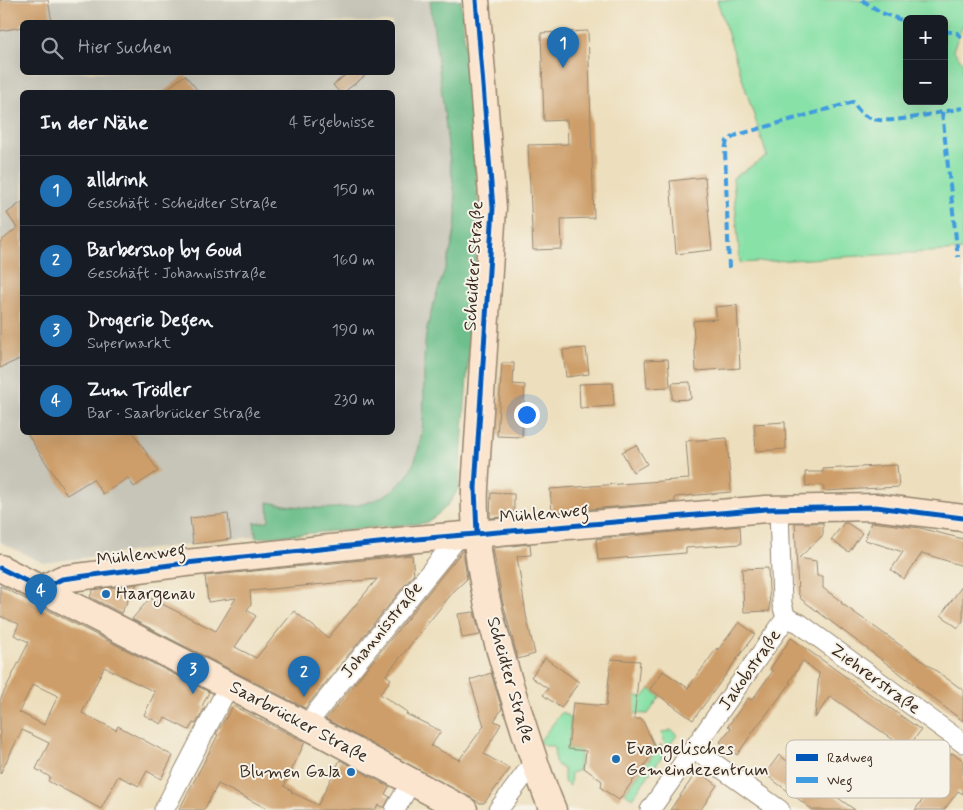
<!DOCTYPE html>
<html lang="de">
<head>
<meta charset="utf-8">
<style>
	body { margin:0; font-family:Mynerve,sans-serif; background:#242831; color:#f1f3f6 }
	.controls { position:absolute; right:15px; top:15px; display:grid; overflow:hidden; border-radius:8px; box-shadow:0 5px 20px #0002 }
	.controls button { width:45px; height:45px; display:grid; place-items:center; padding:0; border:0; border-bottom:1px solid #363941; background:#171b24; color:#f1f3f6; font:25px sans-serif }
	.you { position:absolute; left:526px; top:414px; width:18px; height:18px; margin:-12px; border:4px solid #fff; border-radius:50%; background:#1a73e8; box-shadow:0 0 0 8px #1a73e833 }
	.badge { display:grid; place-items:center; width:32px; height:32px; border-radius:50%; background:#1f6fb2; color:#fff; font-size:16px; font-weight:700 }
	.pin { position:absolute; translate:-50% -41px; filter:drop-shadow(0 1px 2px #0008) }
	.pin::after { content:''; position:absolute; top:26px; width:18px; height:15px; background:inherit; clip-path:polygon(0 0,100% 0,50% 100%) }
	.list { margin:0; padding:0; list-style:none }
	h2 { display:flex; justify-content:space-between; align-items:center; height:65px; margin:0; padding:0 20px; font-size:21px }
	h2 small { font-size:16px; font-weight:400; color:#9ea1a6 }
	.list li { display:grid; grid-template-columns:32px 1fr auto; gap:15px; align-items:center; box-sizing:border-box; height:70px; padding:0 20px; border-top:1px solid #363941 }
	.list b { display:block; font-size:19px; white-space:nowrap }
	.list p { margin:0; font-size:16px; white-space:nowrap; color:#9ea1a6 }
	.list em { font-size:16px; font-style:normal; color:#9ea1a6 }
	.icon { flex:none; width:28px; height:28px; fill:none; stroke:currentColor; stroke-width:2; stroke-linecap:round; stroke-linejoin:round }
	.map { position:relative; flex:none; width:963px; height:810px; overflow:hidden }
	.search { position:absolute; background:#171b24; box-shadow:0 5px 20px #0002; left:20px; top:20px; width:375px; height:55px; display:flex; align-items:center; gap:12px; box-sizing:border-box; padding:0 18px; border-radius:8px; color:#9ea1a6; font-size:19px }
	.panel { position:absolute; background:#171b24; box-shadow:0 5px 20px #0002; left:20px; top:90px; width:375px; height:345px; border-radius:8px }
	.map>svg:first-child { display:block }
	.industrial { fill:#c6c5b8; fill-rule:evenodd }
	.green { fill:#88e1a7; stroke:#628662; fill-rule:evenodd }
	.forest { fill:#6ebf8c; stroke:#547455 }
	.building { fill:#cd9e69; fill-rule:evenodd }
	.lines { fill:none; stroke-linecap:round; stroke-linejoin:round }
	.street-casing { stroke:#94846e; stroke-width:21 }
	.secondary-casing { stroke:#94846e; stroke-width:29 }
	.street { stroke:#fff; stroke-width:19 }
	.secondary { stroke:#fbe5cf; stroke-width:26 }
	.quiet { stroke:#3f9ce0; stroke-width:4; stroke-dasharray:8 4; stroke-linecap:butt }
	.cycleway-casing { stroke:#f7f3e8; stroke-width:8 }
	.cycleway { stroke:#0057b8; stroke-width:5 }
	.poi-dot { fill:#1f6fb2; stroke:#f7f3e8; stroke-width:2 }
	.labels { text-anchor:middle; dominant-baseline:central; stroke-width:4; stroke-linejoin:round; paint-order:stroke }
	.street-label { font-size:18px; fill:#3b2a1e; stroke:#f7f3e8 }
	.poi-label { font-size:18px; fill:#3b2a1e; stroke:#f7f3e8; text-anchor:start }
	.key { fill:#f7f3e8; stroke:#bfb7ab; stroke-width:1 }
	.key-label { font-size:14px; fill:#3b2a1e }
</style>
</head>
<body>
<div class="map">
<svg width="963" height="810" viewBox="0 0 963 810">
	<rect width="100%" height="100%" fill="#f7f3e8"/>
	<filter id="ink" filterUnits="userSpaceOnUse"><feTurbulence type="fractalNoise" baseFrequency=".02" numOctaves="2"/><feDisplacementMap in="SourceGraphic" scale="10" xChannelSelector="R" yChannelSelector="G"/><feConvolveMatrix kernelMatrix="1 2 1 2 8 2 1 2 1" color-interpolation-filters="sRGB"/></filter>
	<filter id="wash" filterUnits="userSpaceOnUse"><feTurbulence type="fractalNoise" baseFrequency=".0096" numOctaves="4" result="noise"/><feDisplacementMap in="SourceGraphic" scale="20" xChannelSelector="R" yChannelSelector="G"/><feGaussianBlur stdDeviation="1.12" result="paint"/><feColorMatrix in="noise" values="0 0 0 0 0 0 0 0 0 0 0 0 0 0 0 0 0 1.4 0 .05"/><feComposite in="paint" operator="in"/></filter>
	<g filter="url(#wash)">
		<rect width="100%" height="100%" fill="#eddfbd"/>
		<path class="industrial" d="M0,0H461L479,213L459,487L453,500L445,509L425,523L231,539L43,563L0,542ZM22,22H392V72H22ZM22,92H392V432H22Z"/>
		<path class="green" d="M717,0H963V25L953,50L963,63V250L740,263L733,178L767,156ZM907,19H944V101H907Z
			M650,689L660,697L648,714L626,713L636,696L643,697Z
			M562,712L571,718L568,749L581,750L579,770L571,773L570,786L564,782V770L555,763L554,746H545L539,742Z
			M671,730L677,735L667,749L661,733Z
			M661,744L664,754L632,798L625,793Z"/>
		<path class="forest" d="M430,0H461L479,213L459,487C451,503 441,514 425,523L256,538L254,523L269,521L268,502C309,510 368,516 401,483C432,451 421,387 425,345C428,301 454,262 456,217C457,197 451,174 449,154C443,102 437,51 430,0Z"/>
		<g id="blocks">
			<path class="building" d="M0,0H48L52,22H22V27L0,31Z
				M588,31L594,218L561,219L562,249L533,250L528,145L568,144L567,120L544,121L541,33Z
				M349,72H370L344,92H339L333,85Z
				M185,75L199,92H163Z
				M705,177L712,250L676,254L670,181Z
				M22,202V358L0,368V242L17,228L7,213Z
				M737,305L740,368L696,371L693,321L717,319L715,307Z
				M586,348L589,374L566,377L563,350Z
				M668,359L670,387L647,388L645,360Z
				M502,363H514L513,384L525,385L522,437L497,436Z
				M690,382L691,399L672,400V383Z
				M613,383L614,406L580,408L579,384Z
				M785,422L786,449L756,451L754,424Z
				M26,432H133L158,471L134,487L128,478L103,494L93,479L67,495Z
				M727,438L731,492L675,497V502L552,512L550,489L689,479L686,441Z
				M636,445L647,464L633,472L622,452Z
				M897,465L899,487L824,491L823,485L806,486L805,472H823V469Z
				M491,493L514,494V516L490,518Z
				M228,514L231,539L193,544L190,518Z
				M871,522L920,528L963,539V566L922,553L904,579L891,570L903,552L865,540Z
				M795,523H823V535L799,558L816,561L817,576H823V588L842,602L841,603L963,690V721L801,599L798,593Z
				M844,523H847L862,533L849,552L831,540Z
				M740,526L741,544L686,548V553L598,560L596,539Z
				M530,544L531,555L517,556L526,615L535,654L518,659L502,599L493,548Z
				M463,550L467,579L454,591L386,675L391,679L380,694L407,712L406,714L441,731L431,746L459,760L484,726L470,680L491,673L502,709L494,721L501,724L484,754L510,769L484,803H480L326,719Z
				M412,555L414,574L305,708L132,619L150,598L216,631L236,598L208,602L205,576ZM377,579L328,638L294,611L256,658L235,647L256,616L247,610L251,604L250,591Z
				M768,568L770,611L744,612L742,569Z
				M137,584L121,613L90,597L93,590Z
				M963,585V621L958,628L941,615Z
				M0,586L209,692L202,706L205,707L196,724L193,723L189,730L165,718L161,724L144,715L155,692L104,667L82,713L116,730L118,726L173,756L161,779L147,771L139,786L118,776L101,809L48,781L50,777L36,769L49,743L22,730L0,774V700L29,642L14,635L19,624L0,616ZM33,684L58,696L44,725L19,712Z
				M474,612L480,635L462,638L458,614Z
				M739,622L755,634L693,720L650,689L663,671L688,688L717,648L718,650Z
				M791,638L921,730L907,749L830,696L815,718L819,673L803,661L789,682L791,683L757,726L737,755L720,742L731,728L728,726L748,698L752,700L773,671L770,669Z
				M545,658L579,682L561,708L543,695L548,689L531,677Z
				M611,659L640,661L634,719H642L656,749L619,800L601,788L602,781L584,768L586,751L568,749L573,703L606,706Z
				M233,706L305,742L284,786L292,791L291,792L318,805L340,760L389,787L385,794L390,797L384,808L378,805L375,810H270L218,784L204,810H179L218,735L216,734Z
				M952,753L963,760V794L958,791L944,810H915L939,777L936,775Z
				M779,755L820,785L855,810H813L765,774Z
				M698,770L717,785L704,805L700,810H670Z"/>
		</g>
	</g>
	<g filter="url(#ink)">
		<use href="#blocks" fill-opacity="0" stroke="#94846e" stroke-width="1"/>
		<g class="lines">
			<defs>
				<path id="street" d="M786,618L799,623L963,743
					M306,725L460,535
					M694,749L780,810
					M164,810L229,685
					M395,810L411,782
					M498,810L534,762
					M650,810L786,618L782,604L779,509"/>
				<path id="secondary" d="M476,0L493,208L475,488C472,564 496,641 519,713C529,745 539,778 553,810
					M0,568L323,734L464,810
					M42,589L62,579L186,563L417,539L766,509L876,507L963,518"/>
			</defs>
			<use href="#street" class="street-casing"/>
			<use href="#secondary" class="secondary-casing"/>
			<use href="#street" class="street"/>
			<use href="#secondary" class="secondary"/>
			<path class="quiet" d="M862,0L882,13L907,22
				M944,31L957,33L963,39
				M942,112L958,257
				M729,268L725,150L727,141L737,135L853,102C857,109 862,115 870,118C887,126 943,111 963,108"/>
			<defs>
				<path id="cycleway" d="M476,0L493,208L475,488L477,534
					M0,568L42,589L62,579L186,563L417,539L766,509L876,507L963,518"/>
			</defs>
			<use href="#cycleway" class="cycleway-casing"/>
			<use href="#cycleway" class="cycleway"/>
		</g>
	</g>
	<g class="poi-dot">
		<circle cx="106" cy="594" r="5"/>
		<circle cx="616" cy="759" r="5"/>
		<circle cx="351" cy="772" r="5"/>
	</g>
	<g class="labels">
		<g class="street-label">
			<text transform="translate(474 266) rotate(-87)">Scheidter Straße</text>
			<text transform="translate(544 514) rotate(-5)">Mühlenweg</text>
			<text transform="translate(141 555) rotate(-7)">Mühlenweg</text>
			<text transform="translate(382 630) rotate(-51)">Johannisstraße</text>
			<text transform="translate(750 670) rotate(-55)">Jakobstraße</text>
			<text transform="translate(875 679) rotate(36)">Ziehrerstraße</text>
			<text transform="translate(510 680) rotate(74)">Scheidter Straße</text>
			<text transform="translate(299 722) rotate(28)">Saarbrücker Straße</text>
		</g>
		<g class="poi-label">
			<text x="116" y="594">Haargenau</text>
			<text x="626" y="749">Evangelisches<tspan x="626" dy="21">Gemeindezentrum</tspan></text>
			<text x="341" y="772" text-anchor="end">Blumen Gala</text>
		</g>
	</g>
	<rect x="786" y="740" width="164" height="58" rx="8" class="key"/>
	<rect x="796" y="754" width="22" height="7" fill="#0057b8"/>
	<rect x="796" y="777" width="22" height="6" fill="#3f9ce0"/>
	<g class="key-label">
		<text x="827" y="762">Radweg</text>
		<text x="827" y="785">Weg</text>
	</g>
</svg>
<div class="controls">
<button>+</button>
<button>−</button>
</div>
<div class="you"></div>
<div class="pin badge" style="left:563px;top:68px">1</div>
<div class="pin badge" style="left:304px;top:697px">2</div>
<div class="pin badge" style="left:193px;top:694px">3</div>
<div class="pin badge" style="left:41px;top:615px">4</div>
<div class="search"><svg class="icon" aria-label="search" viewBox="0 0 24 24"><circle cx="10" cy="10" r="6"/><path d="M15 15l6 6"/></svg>Hier suchen</div>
<section class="panel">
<h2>In der Nähe<small>4 Ergebnisse</small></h2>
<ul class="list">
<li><span class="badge">1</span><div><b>alldrink</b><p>Geschäft · Scheidter Straße</p></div><em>150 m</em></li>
<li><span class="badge">2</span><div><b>Barbershop by Goud</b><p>Geschäft · Johannisstraße</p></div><em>160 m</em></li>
<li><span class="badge">3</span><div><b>Drogerie Degen</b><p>Supermarkt</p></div><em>190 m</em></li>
<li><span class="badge">4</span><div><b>Zum Trödler</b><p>Bar · Saarbrücker Straße</p></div><em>230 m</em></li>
</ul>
</section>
</div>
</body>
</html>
